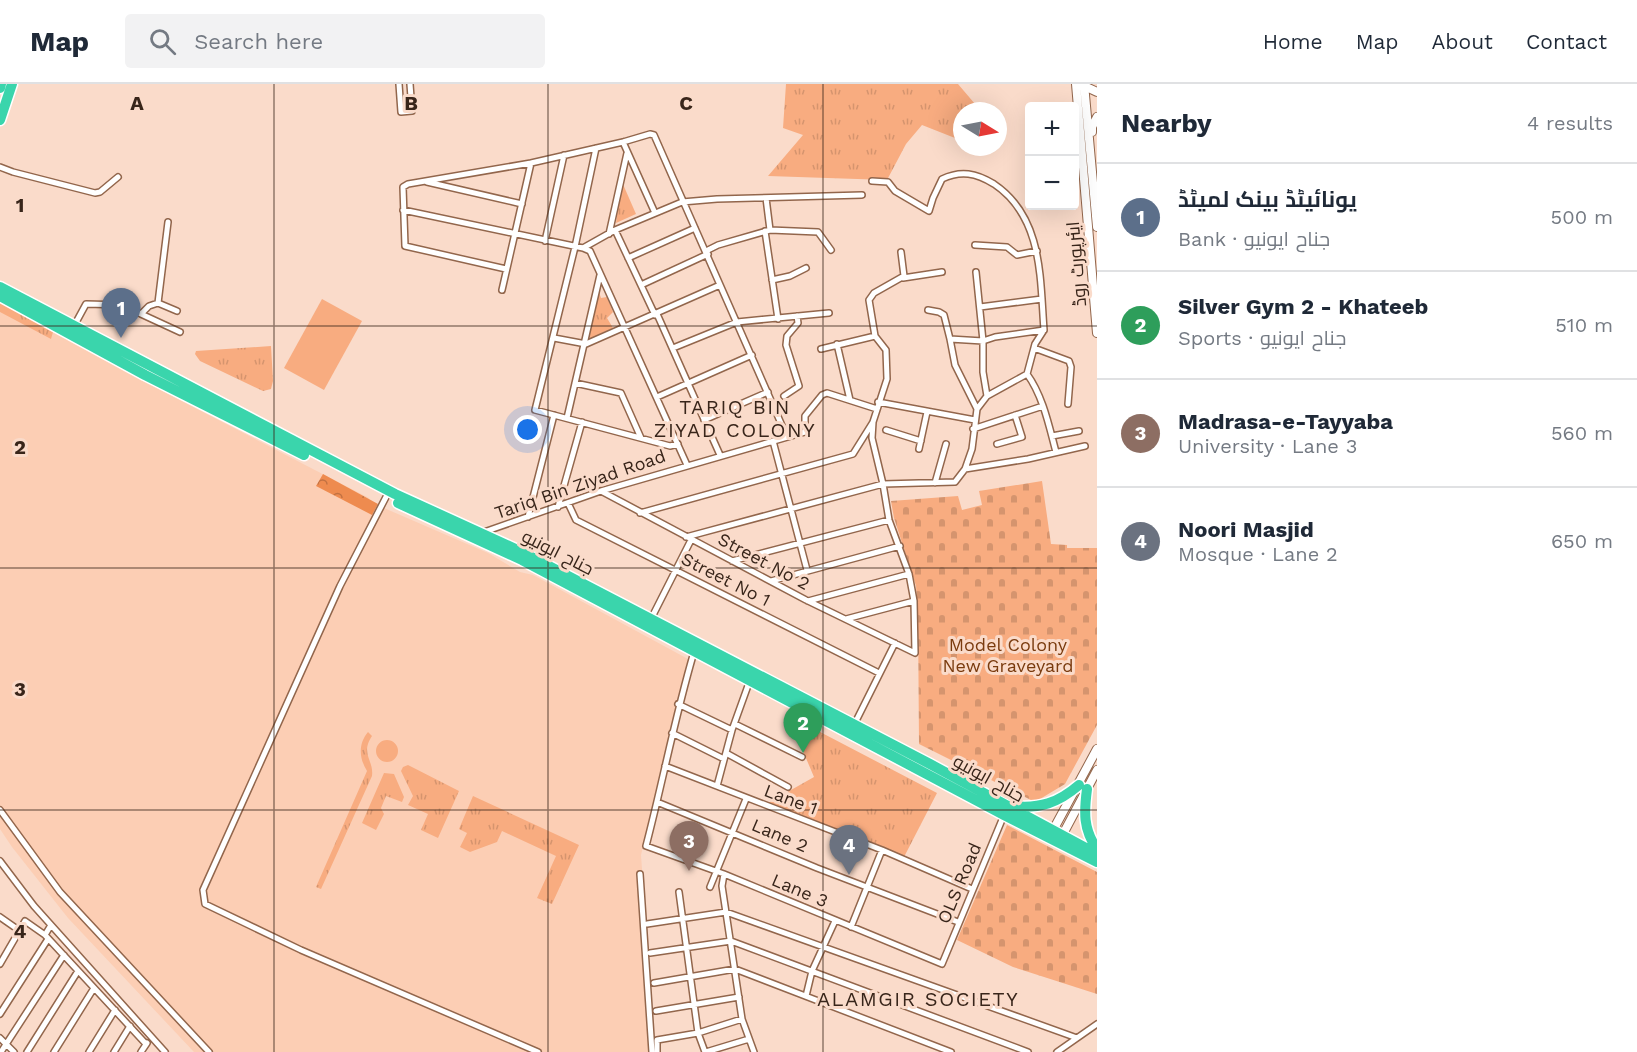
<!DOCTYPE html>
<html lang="en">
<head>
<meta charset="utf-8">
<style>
	body { margin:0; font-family:"Work Sans",Cairo,sans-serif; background:#f2f2f3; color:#1f2937 }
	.controls { position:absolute; right:18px; top:18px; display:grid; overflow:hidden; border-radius:6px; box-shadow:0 6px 24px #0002 }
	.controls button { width:54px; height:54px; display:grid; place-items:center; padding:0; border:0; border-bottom:2px solid #e0e1e3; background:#fff; color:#1f2937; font:30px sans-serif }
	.compass { position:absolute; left:953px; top:18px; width:54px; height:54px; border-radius:50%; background:#fff; box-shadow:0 6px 24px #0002; rotate:100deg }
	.you { position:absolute; left:528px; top:346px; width:21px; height:21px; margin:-15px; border:4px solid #fff; border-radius:50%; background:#1a73e8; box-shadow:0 0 0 9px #1a73e833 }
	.badge { display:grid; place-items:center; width:39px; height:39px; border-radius:50%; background:#0f766e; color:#fff; font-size:20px; font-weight:700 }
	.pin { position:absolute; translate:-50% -50px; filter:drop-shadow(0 2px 3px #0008) }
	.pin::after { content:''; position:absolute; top:32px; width:21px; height:18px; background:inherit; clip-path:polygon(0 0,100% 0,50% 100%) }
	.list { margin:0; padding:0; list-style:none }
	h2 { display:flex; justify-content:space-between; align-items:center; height:78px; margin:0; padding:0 24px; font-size:26px }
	h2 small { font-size:20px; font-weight:400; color:#747a83 }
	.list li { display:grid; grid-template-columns:39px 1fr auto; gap:18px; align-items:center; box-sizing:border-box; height:108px; padding:0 24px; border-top:2px solid #e0e1e3 }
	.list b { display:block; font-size:22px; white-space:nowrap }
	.list p { margin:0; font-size:20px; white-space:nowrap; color:#747a83 }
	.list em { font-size:20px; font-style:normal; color:#747a83 }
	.icon { flex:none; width:33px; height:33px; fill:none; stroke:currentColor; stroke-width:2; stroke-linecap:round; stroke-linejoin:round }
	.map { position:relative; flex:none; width:1097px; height:968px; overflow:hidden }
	header { display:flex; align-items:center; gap:36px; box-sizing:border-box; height:84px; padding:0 30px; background:#fff; border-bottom:2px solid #e0e1e3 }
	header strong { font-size:28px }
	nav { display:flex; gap:33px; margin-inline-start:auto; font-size:21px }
	.search { width:420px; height:54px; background:#f2f2f3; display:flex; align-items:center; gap:15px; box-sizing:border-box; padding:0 21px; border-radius:6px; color:#747a83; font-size:22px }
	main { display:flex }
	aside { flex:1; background:#fff }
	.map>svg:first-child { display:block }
	.built { fill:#fcceb4 }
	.grass { fill:url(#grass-tufts) }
	.forest { fill:url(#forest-crowns) }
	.cemetery { fill:url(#cemetery-stones) }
	.park { fill:#f8ac80 }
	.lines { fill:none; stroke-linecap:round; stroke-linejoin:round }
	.street-casing { stroke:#92664c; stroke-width:8 }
	.secondary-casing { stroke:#92664c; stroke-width:10 }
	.highway-casing { stroke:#fff; stroke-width:13 }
	.street { stroke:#fff; stroke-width:5 }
	.secondary { stroke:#fff; stroke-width:8 }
	.highway { stroke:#3ad5ac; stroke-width:10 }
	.grid { fill:none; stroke:#38251a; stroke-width:1.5; stroke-opacity:0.55 }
	.labels { text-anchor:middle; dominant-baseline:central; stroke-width:6; stroke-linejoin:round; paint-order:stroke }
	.street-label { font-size:18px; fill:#38251a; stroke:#fadbca }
	.park-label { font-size:18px; fill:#7a3b0e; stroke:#fadbca }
	.neighbourhood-label { font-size:20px; letter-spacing:1.5px; fill:#38251a; stroke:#fadbca }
	.grid-label { font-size:20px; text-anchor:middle; font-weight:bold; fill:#38251a; stroke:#fadbca; stroke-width:6; stroke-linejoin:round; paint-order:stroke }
</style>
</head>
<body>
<header>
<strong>Map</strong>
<div class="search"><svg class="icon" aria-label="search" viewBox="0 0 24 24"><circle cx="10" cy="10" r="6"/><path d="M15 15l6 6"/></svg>Search here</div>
<nav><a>Home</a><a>Map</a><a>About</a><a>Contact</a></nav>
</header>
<main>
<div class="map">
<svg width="1097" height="968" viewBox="0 0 1097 968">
	<defs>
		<pattern id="grass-tufts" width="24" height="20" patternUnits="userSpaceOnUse" patternTransform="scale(1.5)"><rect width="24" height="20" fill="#f8ac80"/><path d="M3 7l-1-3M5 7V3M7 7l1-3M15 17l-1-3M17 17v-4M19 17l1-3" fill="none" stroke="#d5946e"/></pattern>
		<pattern id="forest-crowns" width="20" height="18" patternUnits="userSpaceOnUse" patternTransform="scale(1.5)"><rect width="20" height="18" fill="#ee8b4f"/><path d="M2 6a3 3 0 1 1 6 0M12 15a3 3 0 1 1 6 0" fill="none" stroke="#c27141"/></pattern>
		<pattern id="cemetery-stones" width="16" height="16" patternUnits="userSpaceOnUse" patternTransform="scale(1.5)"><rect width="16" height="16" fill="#f8ac80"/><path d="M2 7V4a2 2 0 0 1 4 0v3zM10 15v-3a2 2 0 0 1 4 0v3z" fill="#d5946e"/></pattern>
	</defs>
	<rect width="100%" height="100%" fill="#fadbca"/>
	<path class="built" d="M0,218L178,315L369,414L370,416L384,424L488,469L520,488L533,491L688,575L641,771L655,968H194L68,834L12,763L0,745Z"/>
	<path class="grass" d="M786,0H958L981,27H962V50L960,56L922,41L906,60L887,96L768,92L803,51L783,44Z
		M622,98L636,130L616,139Z
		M599,208L601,214L607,213L613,228L607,234L613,244L589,255Z
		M0,218L53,248L51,255L0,228Z
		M271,262L273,297L271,305L263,307L200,277L195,270L196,267Z
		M801,638L937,709L904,773L768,719L814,693L797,653Z
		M368,648L372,652C360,670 374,676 372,692L321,805L316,803L367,687C359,674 358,660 368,648Z
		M376 667a11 11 0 1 1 22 0a11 11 0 1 1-22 0Z
		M408,681L459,707L438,754L421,746L428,730L408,721L413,712L401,687L403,683Z
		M384,689L394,690L404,713L402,718L386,712L381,724L384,730L376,746L362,739Z
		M473,712L579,761L552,820L537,814L556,772L502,747L497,758L470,768L460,763L467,749L459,745Z"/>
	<path class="forest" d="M323,390L378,420L372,431L316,402Z"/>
	<path class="cemetery" d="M1042,397L1051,460L1067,461V464H1097V641L1065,700L1035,718L919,660L918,529L916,502L894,434L891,417L958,412L962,426L982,421L979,407Z
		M1007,741L1097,788V910L1013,883L957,856Z"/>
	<path class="park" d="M322,215L362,237L324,306L284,284Z"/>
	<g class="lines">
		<defs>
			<path id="street" d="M399,0L401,28L412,27L410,0
				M623,58L655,129
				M596,64L575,163L535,326L670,362L678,360
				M0,83L13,88L95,109L100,108L118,93
				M872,97L888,98L895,107L929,127L933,114L942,95C961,86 976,89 994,100C1043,133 1040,194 1044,246
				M427,98L522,120
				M766,114L770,146
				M403,126L583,164L615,146L682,118L717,115L862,111
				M615,146L655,231
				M765,147L778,235
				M609,150L627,69
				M545,157L564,71
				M975,161L1007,163L1017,171L1037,167
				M583,164L590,167L687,381
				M706,167L718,161L770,146L818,148L831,166
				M628,174L695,144
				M506,185L405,162L403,103L408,100L531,79
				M976,188L983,257L950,255L955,281L977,325
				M903,194L942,188
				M772,196L790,192L806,184
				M641,201L708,170
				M502,206L531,79L623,58L650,50L654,51L787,353
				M158,219L177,227
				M980,223L1042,215
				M928,226L939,228L944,231L950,255
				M141,230L180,248
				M657,230L720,371
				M74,242L86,220L124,221L141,230L149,222L158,219L168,138
				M554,254L586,260L720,201
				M837,260L850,316
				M673,264L737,238L829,229
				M1034,264L1069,277L1071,283L1068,320
				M821,265L875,252
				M575,299L621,309L641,354
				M784,312L799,302L786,261L787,252L798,239L797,232
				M987,312L983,288V257L995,253L1044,246L1035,260L1027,290
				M657,313L752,271
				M878,318L975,336
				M567,334L600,191
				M704,336L768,308
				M973,345L1043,322
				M886,346L921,357
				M1052,352L1079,347
				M773,357L807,486
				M997,360L1022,353L1015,331
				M919,365L927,328
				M965,385L972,365L977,325L987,312L1027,290C1043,312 1049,342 1056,368
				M935,399L946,360
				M601,407L806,516L915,569L914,517L909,490L889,436L883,400L872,354L873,338
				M386,413L340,502L203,806L205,820L301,866L538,968
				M568,419L576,436L879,589
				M558,423L582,338
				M640,429L853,370L873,338L887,295L886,266L875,252L869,216L874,209L904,192L901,168
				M528,433L554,331
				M484,448L601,407L805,348V332L822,311L827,309L877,325
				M686,453L883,400L955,398L965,385L1028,375L1085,362
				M732,477L889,436
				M771,497L900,462
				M808,517L909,490
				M651,535L691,456
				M846,535L914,517
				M694,568C675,632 663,697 646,762L724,790L942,880L1004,731
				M678,620L732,646
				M735,640L802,673
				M854,641L895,559
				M672,649L724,675
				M726,669L788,703
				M665,682L882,766L972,805
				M717,702L732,646L750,596
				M657,718L817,784L958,838
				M0,726L60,808L209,968
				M0,777L34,822L165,968
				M640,790L652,968
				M724,790L722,802L742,935L754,968
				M710,803L746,715
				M679,808L698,949L705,968
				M0,833L20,847
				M647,840L726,828L1077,954
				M851,843L882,766
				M45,851L146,960
				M650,869L731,857L1028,968
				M0,880L25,837L45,851L51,841
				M654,899L735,885L951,968
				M806,912L812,887L835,837
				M656,927L739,913
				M0,930L48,855
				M0,954L14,968
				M1,968L64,871
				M27,968L78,887
				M54,968L94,904
				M89,968L115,926
				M114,968L130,942
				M141,968L147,959
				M657,968V956L698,949L742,935
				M706,968L749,955
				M1057,968L1097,940"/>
			<path id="secondary" d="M1076,0L1097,249
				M1084,0L1097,143
				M1082,1L1097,8
				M1092,48V43L1097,33
				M1051,750L1097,665
				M1062,752L1097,686"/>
			<path id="highway" d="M0,4L1,0
				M0,36L12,0
				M0,203L395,410L520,467L930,680L1097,770
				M0,212L145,291L304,371
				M398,419L522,476L1004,731L1097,778
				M1087,705C1084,728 1083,745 1097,765
				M1012,722C1040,725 1058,719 1079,701"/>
		</defs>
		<use href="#street" class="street-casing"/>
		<use href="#secondary" class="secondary-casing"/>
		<use href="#highway" class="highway-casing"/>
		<use href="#street" class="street"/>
		<use href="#secondary" class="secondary"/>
		<use href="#highway" class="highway"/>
	</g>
	<path class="grid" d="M274,0V968M548,0V968M823,0V968M0,242H1097M0,484H1097M0,726H1097"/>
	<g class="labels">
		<g class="street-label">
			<text transform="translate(1076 180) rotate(-95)">ایئرپورٹ روڈ</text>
			<text transform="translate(580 400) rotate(-19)">Tariq Bin Ziyad Road</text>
			<text transform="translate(558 468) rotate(27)">جناح ایونیو</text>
			<text transform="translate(764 477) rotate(28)">Street No 2</text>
			<text transform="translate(726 495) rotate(27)">Street No 1</text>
			<text transform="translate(989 694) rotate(29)">جناح ایونیو</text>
			<text transform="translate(791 715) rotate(21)">Lane 1</text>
			<text transform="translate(780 751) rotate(23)">Lane 2</text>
			<text transform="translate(959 799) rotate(-67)">OLS Road</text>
			<text transform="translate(800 806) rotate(23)">Lane 3</text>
		</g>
		<g class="park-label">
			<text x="1008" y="560">Model Colony<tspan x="1008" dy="21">New Graveyard</tspan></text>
		</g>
		<g class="neighbourhood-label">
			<text x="735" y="323">TARIQ BIN<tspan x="735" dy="23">ZIYAD COLONY</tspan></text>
			<text x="918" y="915">ALAMGIR SOCIETY</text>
		</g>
	</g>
	<g class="grid-label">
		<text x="137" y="26">A</text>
		<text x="411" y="26">B</text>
		<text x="686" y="26">C</text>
		<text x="20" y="128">1</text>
		<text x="20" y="370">2</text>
		<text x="20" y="612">3</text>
		<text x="20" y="854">4</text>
	</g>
</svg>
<div class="controls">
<button>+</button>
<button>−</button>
</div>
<svg class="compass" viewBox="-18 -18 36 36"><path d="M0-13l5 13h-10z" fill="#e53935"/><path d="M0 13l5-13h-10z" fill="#747a83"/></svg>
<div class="you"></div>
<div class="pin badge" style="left:121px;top:254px;background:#5c6f8a">1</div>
<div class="pin badge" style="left:803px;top:669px;background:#2e9e5b">2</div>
<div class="pin badge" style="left:689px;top:787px;background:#8d6e63">3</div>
<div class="pin badge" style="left:849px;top:791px;background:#6b7280">4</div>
</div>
<aside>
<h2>Nearby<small>4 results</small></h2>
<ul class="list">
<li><span class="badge" style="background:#5c6f8a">1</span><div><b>یونائیٹڈ بینک لمیٹڈ</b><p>Bank · جناح ایونیو</p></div><em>500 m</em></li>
<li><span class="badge" style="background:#2e9e5b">2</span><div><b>Silver Gym 2 - Khateeb</b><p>Sports · جناح ایونیو</p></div><em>510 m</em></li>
<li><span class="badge" style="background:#8d6e63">3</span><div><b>Madrasa-e-Tayyaba</b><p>University · Lane 3</p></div><em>560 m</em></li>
<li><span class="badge" style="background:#6b7280">4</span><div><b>Noori Masjid</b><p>Mosque · Lane 2</p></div><em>650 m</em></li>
</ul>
</aside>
</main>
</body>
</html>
